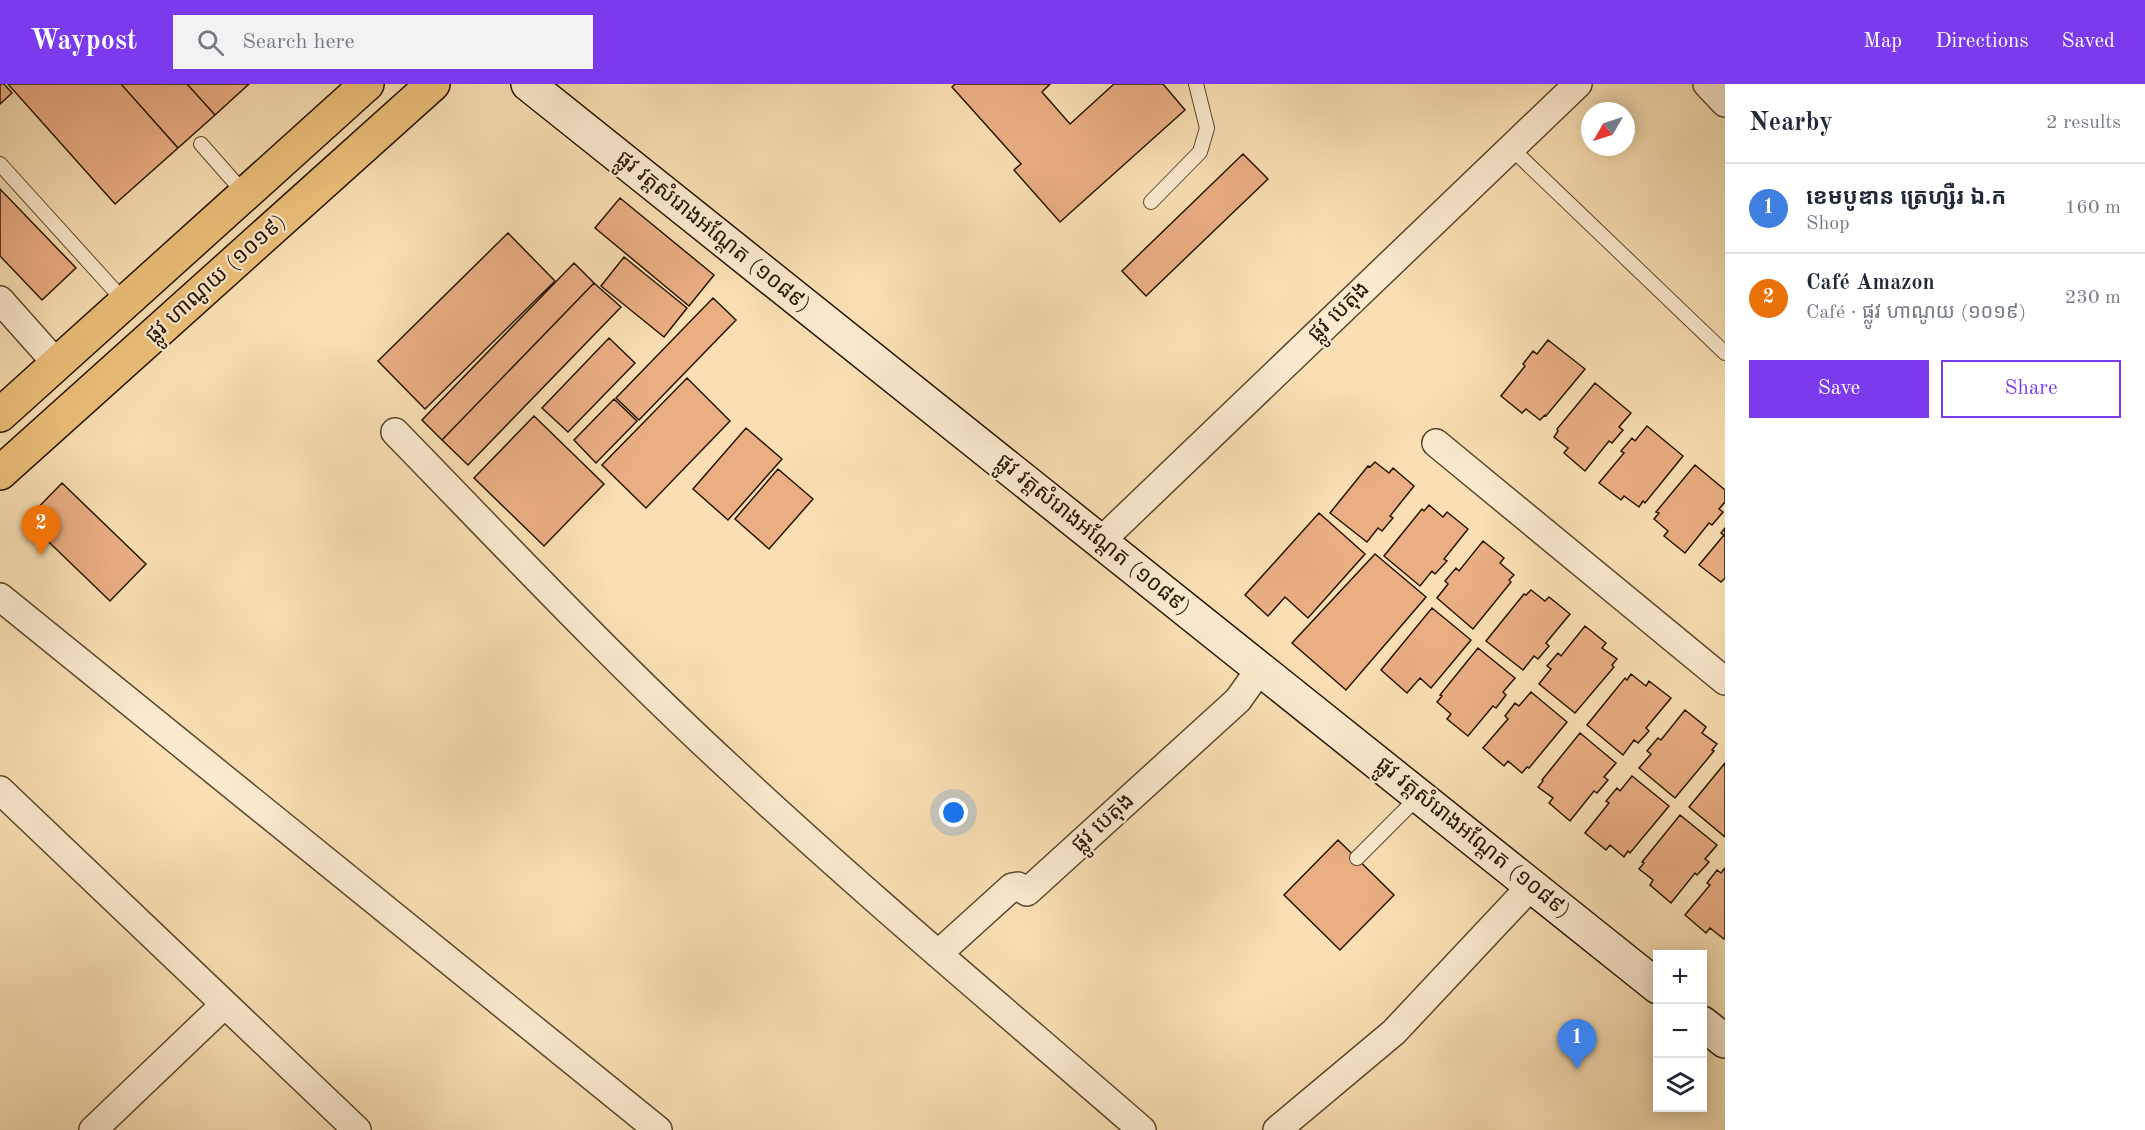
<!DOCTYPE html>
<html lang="en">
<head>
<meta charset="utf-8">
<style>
	body { margin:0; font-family:"Old Standard TT","Noto Sans Khmer",serif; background:#f2f2f3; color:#1f2937 }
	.controls { position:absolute; right:18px; bottom:18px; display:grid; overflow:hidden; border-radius:0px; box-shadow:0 3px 15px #0003 }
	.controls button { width:54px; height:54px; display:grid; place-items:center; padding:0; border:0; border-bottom:2px solid #e0e1e3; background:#fff; color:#1f2937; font:30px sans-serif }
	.compass { position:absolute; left:1581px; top:18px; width:54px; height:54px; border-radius:50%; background:#fff; box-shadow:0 3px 15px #0003; rotate:231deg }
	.you { position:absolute; left:954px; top:729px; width:21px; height:21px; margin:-15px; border:4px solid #fff; border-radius:50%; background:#1a73e8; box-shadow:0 0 0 9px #1a73e833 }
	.badge { display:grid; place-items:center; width:39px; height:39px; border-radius:50%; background:#7c3aed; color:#fff; font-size:20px; font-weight:700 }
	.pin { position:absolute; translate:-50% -50px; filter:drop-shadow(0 2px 3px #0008) }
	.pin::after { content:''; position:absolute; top:32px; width:21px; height:18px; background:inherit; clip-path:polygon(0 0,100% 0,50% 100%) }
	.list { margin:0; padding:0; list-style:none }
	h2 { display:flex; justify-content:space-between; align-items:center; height:78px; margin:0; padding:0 24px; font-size:26px }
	h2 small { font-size:20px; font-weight:400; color:#747a83 }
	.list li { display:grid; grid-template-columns:39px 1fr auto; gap:18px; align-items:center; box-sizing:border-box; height:90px; padding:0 24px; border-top:2px solid #e0e1e3 }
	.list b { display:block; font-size:22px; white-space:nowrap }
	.list p { margin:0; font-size:20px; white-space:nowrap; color:#747a83 }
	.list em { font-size:20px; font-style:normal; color:#747a83 }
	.actions { display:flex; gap:12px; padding:18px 24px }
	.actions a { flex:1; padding:14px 0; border:2px solid #7c3aed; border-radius:0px; text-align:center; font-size:21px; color:#7c3aed }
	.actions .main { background:#7c3aed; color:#fff }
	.icon { flex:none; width:33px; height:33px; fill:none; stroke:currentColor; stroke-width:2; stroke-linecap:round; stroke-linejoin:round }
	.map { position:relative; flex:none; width:1725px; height:1046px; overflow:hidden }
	header { display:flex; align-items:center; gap:36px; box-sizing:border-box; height:84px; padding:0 30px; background:#7c3aed; color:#fff }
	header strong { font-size:28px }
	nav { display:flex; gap:33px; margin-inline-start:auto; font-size:21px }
	.search { width:420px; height:54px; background:#f2f2f3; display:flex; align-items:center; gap:15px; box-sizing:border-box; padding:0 21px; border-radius:0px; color:#747a83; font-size:22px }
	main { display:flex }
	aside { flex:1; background:#fff }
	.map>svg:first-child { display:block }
	.building { fill:#eaae83; stroke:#281503; stroke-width:1.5 }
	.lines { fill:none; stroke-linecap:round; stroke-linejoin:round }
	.lane-casing { stroke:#5c482f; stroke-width:16 }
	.street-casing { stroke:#5c482f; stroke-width:30 }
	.secondary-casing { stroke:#281503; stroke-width:36 }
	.primary-casing { stroke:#281503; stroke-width:36 }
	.lane { stroke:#fbeace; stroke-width:14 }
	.street { stroke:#fbeace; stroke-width:27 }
	.secondary { stroke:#fbeace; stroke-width:33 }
	.primary { stroke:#ecc07a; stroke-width:33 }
	.labels { text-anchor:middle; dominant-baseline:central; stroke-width:4.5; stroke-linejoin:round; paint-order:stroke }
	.street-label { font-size:22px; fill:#281503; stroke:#fbeace }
</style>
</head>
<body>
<header>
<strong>Waypost</strong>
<div class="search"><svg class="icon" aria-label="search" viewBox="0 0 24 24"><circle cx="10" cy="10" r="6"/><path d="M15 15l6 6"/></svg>Search here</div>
<nav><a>Map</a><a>Directions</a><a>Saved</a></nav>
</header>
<main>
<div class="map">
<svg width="1725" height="1046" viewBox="0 0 1725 1046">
	<rect width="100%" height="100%" fill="#f9dfb3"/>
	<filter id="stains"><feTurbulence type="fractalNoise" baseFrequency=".00333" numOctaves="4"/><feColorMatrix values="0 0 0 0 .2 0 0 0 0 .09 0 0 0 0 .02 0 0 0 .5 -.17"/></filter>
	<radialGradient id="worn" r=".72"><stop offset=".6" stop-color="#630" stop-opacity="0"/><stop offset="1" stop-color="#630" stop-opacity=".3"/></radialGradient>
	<path class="building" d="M0,0H4L12,9L0,20Z
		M8,0H121L178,64L115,120Z
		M121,0H187L215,31L178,64Z
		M187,0H249L215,31Z
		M955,0H1050L1042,8L1070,40L1114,0H1163L1185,26L1060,138L1014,86L1021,80L952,3Z
		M1243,70L1268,95L1146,212L1122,187Z
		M0,105L76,184L42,216L0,172Z
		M620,114L714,191L689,222L595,144Z
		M508,149L555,197L425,325L378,277Z
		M624,173L687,224L664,253L601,202Z
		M574,179L594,199L442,356L422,336Z
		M594,199L621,223L468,381L442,356Z
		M713,214L736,236L639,336L616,314Z
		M609,254L635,279L568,348L542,324Z
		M1548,256L1585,285L1546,332L1545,331L1540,336L1526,325L1522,329L1501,312L1525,282L1523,280L1533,267L1537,270Z
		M687,294L730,337L646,424L602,381Z
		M1595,299L1631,329L1619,343L1623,346L1612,359L1609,357L1585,387L1564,369L1568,364L1554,353L1558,347L1557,345Z
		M614,315L637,337L596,379L574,356Z
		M534,332L604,400L544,462L474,394Z
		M1647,342L1683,372L1645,419L1643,417L1639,423L1624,412L1621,416L1599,399L1624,369L1621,367L1632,354L1635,357Z
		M746,344L782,375L728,436L693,405Z
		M1375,378L1389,389L1393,384L1414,402L1390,432L1393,434L1382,447L1378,444L1367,458L1330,429L1368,382L1370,383Z
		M1695,381L1725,406V418L1719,425L1723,428L1712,441L1709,439L1685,469L1664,452L1668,447L1654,435L1659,429L1656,428Z
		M778,385L813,415L769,465L735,435Z
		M62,399L146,480L110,517L26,436Z
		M1429,421L1443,433L1447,428L1468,445L1444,475L1447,477L1435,490L1432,487L1420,502L1384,472L1422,425L1424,427Z
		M1319,429L1365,470L1308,534L1285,513L1268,532L1245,511Z
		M1725,444V494L1721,498L1699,481L1724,451L1721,449Z
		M1483,457L1504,474L1500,479L1514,491L1509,496L1511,498L1473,545L1437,514L1448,500L1445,497L1456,484L1459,487Z
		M1375,470L1426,513L1346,606L1292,559Z
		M1531,506L1545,517L1549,513L1570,530L1546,559L1549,562L1538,575L1534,572L1523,586L1486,557L1524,510L1526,511Z
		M1432,524L1471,556L1431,604L1420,594L1407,609L1381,586Z
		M1585,542L1606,559L1602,564L1617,575L1612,581L1614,583L1575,629L1539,600L1551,585L1547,582L1558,569L1561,572Z
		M1478,564L1515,594L1503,608L1506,611L1496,624L1493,622L1468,652L1447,635L1451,630L1437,618L1442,612L1440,611Z
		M1631,590L1646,602L1649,597L1671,614L1646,644L1649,647L1638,659L1634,656L1623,671L1587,641L1625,594L1627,596Z
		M1531,608L1567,638L1529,684L1527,683L1522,689L1508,677L1504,682L1483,664L1508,635L1505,632L1515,619L1519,622Z
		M1685,626L1706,643L1702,649L1717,660L1712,666L1714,667L1675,714L1639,684L1651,670L1647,667L1658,654L1661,656Z
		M1580,649L1616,679L1604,693L1608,696L1597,709L1594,707L1570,737L1549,719L1553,714L1538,703L1543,697L1542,696Z
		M1725,679V753L1689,723Z
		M1632,692L1669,722L1630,769L1628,767L1624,773L1610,761L1606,766L1585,749L1609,719L1606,717L1617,704L1620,707Z
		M1680,731L1717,761L1705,775L1709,778L1697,791L1695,789L1671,819L1650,801L1653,796L1639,785L1644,779L1642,778Z
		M1338,756L1394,811L1340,866L1284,811Z
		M1725,784V854L1724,855L1710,844L1706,849L1685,831L1710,801L1707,799L1717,786L1721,789Z"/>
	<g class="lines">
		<defs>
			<path id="lane" d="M201,60L245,110
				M1511,64L1725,269
				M0,80L125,218
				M1151,118L1200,68L1207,44L1196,0
				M1357,774L1420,711"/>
			<path id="street" d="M1707,0L1725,19
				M0,216L57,280
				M395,348C505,461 613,576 729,683C863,808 1004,926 1142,1046
				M1436,359L1725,597
				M1101,457L1578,0
				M0,513L658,1046
				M0,706L357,1046
				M938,870L1012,803L1018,802L1027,808L1238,616L1260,585
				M93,1046L224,921
				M1277,1046L1394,948L1532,801"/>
			<path id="secondary" d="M528,0L1658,903
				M1702,939L1725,957"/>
			<path id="primary" d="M0,331L367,0
				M0,389L433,0"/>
		</defs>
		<use href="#lane" class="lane-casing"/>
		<use href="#street" class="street-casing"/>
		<use href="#secondary" class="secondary-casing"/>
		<use href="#primary" class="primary-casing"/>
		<use href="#lane" class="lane"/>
		<use href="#street" class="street"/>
		<use href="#secondary" class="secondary"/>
		<use href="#primary" class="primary"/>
	</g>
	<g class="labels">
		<g class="street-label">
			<text transform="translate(713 148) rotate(39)">ផ្លូវ វត្តសំរោងអណ្ដែត (១០៨៩)</text>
			<text transform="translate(216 195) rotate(-42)">ផ្លូវ ហាណូយ (១០១៩)</text>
			<text transform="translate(1339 228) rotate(-44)">ផ្លូវ បេតុង</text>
			<text transform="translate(1093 451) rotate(39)">ផ្លូវ វត្តសំរោងអណ្ដែត (១០៨៩)</text>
			<text transform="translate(1103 739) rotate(-42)">ផ្លូវ បេតុង</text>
			<text transform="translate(1473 754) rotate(39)">ផ្លូវ វត្តសំរោងអណ្ដែត (១០៨៩)</text>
		</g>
	</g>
	<rect width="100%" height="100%" filter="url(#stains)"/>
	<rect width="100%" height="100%" fill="url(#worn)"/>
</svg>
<div class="controls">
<button>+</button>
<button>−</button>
<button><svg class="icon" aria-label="layers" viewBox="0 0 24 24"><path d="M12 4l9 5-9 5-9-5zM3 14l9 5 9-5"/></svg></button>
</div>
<svg class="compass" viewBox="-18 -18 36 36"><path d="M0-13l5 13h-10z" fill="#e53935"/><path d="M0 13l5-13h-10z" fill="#747a83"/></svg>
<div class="you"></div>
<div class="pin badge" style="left:1577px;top:985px;background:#3f7fe0">1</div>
<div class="pin badge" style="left:41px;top:471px;background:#e8710a">2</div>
</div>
<aside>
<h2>Nearby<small>2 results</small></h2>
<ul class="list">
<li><span class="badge" style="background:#3f7fe0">1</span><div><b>ខេមបូឌាន ត្រេហ្សឺរ ឯ.ក</b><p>Shop</p></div><em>160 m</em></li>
<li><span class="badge" style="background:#e8710a">2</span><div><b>Café Amazon</b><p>Café · ផ្លូវ ហាណូយ (១០១៩)</p></div><em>230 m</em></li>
</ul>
<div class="actions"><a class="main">Save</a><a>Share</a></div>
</aside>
</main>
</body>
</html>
